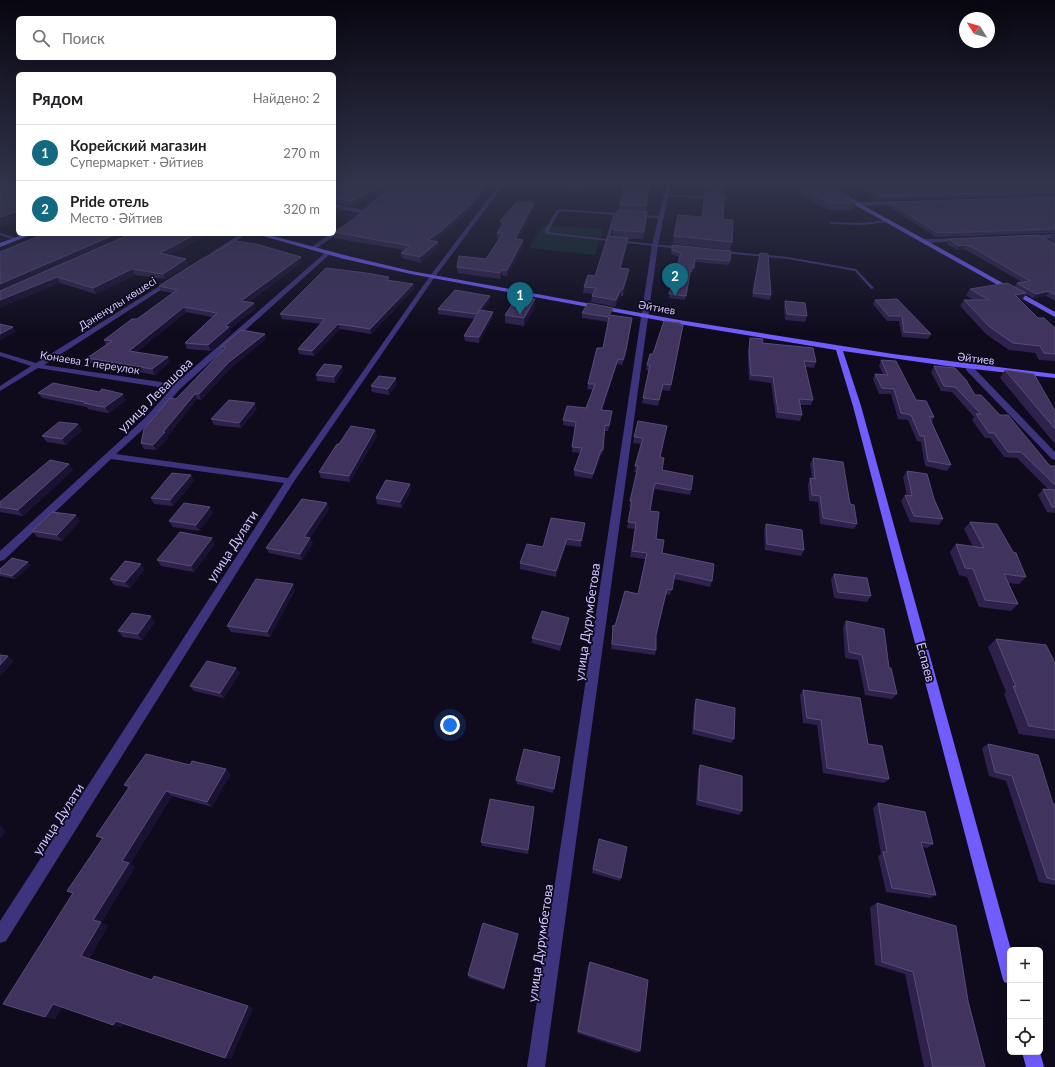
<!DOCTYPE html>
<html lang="ru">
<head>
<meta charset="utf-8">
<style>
	body { margin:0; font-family:Lato,sans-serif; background:#f6f6f6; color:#202124 }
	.controls { position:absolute; right:12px; bottom:12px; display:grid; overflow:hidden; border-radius:6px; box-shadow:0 4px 16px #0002 }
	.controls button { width:36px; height:36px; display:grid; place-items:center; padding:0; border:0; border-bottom:1px solid #e0e0e0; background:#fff; color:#202124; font:20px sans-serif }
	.compass { position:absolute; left:959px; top:12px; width:36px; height:36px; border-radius:50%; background:#fff; box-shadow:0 4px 16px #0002; rotate:307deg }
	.you { position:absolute; left:450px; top:725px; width:14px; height:14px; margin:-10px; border:3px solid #fff; border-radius:50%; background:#1a73e8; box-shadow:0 0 0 6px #1a73e833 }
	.badge { display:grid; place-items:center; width:26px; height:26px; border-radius:50%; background:#126980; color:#fff; font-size:13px; font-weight:700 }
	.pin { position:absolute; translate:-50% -33px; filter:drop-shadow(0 1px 2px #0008) }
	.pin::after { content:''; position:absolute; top:21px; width:14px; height:12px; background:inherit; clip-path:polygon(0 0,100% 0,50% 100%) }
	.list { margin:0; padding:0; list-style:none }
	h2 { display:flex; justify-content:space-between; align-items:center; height:52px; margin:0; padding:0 16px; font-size:17px }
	h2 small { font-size:13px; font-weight:400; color:#757577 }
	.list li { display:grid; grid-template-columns:26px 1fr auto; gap:12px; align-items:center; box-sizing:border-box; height:56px; padding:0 16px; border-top:1px solid #e0e0e0 }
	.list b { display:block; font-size:15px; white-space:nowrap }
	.list p { margin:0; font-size:13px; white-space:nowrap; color:#757577 }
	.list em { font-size:13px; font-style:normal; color:#757577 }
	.icon { flex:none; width:22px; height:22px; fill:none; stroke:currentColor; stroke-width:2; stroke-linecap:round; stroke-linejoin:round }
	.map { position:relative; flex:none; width:1055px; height:1067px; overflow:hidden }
	.search { position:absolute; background:#fff; box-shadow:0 4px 16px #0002; left:16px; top:16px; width:320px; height:44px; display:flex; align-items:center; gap:10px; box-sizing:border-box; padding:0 14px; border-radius:6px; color:#757577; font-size:15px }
	.panel { position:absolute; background:#fff; box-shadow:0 4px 16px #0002; left:16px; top:72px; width:320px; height:164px; border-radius:6px }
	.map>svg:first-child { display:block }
	.green { fill:#0d2527 }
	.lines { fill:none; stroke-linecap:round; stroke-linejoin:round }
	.lane { fill:#3e347d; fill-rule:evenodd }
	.street { fill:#3e347d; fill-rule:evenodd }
	.secondary { fill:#715dff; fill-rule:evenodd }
	.wall { fill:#2e224c }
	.shaded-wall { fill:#1a1231 }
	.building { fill:#40345f; stroke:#574b78 }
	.labels { text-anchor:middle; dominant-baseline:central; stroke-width:3.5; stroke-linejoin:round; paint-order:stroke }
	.far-street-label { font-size:11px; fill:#d2c6ff; stroke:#0f0b1d }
	.street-label { font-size:13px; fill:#d2c6ff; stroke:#0f0b1d }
</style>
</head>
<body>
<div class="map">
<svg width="1055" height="1067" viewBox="0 0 1055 1067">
	<rect width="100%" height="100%" fill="#0f0b1d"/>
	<path class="green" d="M543,225L603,229L595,255L529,248Z"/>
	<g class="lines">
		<path class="lane" d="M593,182H599V183L598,184Z
			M665,194L726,198L727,199L726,200L666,196Z
			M563,209L625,214V216H624L616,215L610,239L680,247L682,248L680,249L546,234L545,230L557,210ZM563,211L613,215L606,239L549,232V230L559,212Z
			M638,215L661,216L663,217L661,218L639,217L637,216Z
			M887,220H888V222L862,225L831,224L829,223L831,222L862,223Z
			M0,233L16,238L17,239L15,240L0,235Z
			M723,251L788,257L856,269L874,288L871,289L855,271L788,259L722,253V251Z"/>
		<path class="street" d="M395,182H400L359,219L354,218L360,213L334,208V204L363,210Z
			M501,182H506L434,278L293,483L6,941L0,943V921L284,483L111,459L4,560L0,561V551L146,417L171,389L38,368L0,391V386L31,366L0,356V352L36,363L171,279L174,281L173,282L44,365L175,384L326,252H330V254L180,389L152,421L116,454L288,478L430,276Z
			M667,182H671L658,245L545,1067H527L652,245Z
			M903,201L905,202V204L857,206L854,204L857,202Z
			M334,232L336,233V235L314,250H310V248L330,234H334Z
			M240,234H247L216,254L211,253Z
			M1055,234V238L1028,240L1025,238L1028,236Z
			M961,238L963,239V241L925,243L922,241L925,239Z
			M966,366H972L1055,452V460L1052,459L966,370Z"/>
		<path class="secondary" d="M819,182H825L859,203L1055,312V317L855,205Z
			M25,234H33L0,247V243Z
			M256,234H265L348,256L411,271L679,320L893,354L1055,374V378L947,366L843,351L861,406L1011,950L1010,984L1004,982L1002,976L853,406L836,350L679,324L411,274L344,259Z
			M1022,1052H1040L1044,1067H1026Z"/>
	</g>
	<path class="wall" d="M334,182H387L388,187L378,195V194L352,206L334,203Z
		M396,182H492L472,209L441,237L435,241L438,242L439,247L421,263L402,258L401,253L404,250L334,238L333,234L334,232L382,201L381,196Z
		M563,182H587L582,193L567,192V186H563Z
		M650,182L646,212H647L643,239H628V244L621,268L629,269L628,276L623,296H621L615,307L591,302L592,296L593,294L583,293L584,287L595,276L613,236V230L619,210L620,205Z
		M703,182H723L724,190L723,194V219L732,242L730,250L673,244L674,236L702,217L705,195H704Z
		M766,182H780L773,193Z
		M849,182H1039L1055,192L1053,196L877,200Z
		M1042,182H1055V190Z
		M801,186L856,203L853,210H828L799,193Z
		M1055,197V233L936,237L888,206L889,202Z
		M534,203V208L518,240L523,246L507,276L502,275L500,279L458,273L457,267L486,259L500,239L497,238V233L501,227L500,221Z
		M1052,235H1055V243L1050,240Z
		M205,236L170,255L189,265L165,279L135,275L96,294L60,283L0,252Z
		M949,239L1055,244V301L1046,296L1033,298L1026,294L1022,300H1020L1038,318L1055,328V361L1039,360L1035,353L1009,350L986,334L960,306L964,300H973L966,295L970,289L1014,287L1017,283L1022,282L970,252L963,249L957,250L947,244Z
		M672,245L730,261L729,265L694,262L693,272H690L685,300L669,298L680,257L671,254Z
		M760,253L771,295L770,300L752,297Z
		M302,262L249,302L254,303L256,308L230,329L231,333L211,351L187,349L185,343L212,317L186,312L137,352L168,357L170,362L155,375L90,363L87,358L106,345L104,340L137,319L172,293L161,291L159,286Z
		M389,277V280L413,284L414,289L371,334L340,329L314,356L299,354L298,349L321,324L282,319L280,314Z
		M535,299V307L524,326L505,323V315Z
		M875,300L931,334L928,339L902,337L899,321H887L873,304Z
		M490,301L483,310L493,317L479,343L465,341L464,336L475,319L438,314V309Z
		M785,301L807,316L805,322L785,320L784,307Z
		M582,313H612L611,315L626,356L622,365L617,364L602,410L611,416L608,431H605L602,455H601L592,479L574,476V470L580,453L572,452L575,427L563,425V420L586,408L593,390L587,389L588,384L603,348L608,322L582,318Z
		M680,325H683L670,391L662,390L658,406L642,403L649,371L646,370L647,365L653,354Z
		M750,338L762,343L816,362L814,368L805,367L813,400L811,405H800L802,415L800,421L776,418L771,383L749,380L748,358L749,343Z
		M266,339L231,368L201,400L197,399L167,437L168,438L156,450L144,449L141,443L176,399L223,350L221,347Z
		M881,360L916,400L934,417L932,422L951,465L947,471L925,466L921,442L917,441L908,420L898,419L891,394H879L873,379L875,374H883L879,366Z
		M342,366L343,371L335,383L317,381L316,375Z
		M934,366L975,395L1050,466H1055V513L1047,512L1038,495L1043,489L1049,490L1017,458L1004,457L990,438H985L972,420L974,417L952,392L941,391L931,372Z
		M1005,370L1055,411V444L1000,378Z
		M397,384L389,395L372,392L371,386Z
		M38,393L126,400L109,413H106L88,409L87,407L42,398Z
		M257,409L241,428L214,425L211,419Z
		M638,421L660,457L662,470L691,490L690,495L655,489L654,491L650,511L656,539L662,553L712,581L710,587L674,579L670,595L665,594L656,635V650L655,655L611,649L613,625L615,626L638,594L645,559L630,557L635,529L627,528L631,507H629L637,472H634L641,444L633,443Z
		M78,424L82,430L66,445L47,442L42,436Z
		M375,430L377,436L350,482L321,478L319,472L339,444Z
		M813,458L850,504L857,524L854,529L820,524L818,502L809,501L808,484L810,478L812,479L810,464Z
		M69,464L73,470L23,516L0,512V502Z
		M907,471L934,499L943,519L939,525L910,522L901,501L905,495L907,496L903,477Z
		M191,475L194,481L173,506L154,504L151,498Z
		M410,484L411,490L402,508L377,504L376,498Z
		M327,503L329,509L310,538L313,544L302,560L269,553L266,548Z
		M210,507L213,513L199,531L173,527L169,521Z
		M80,521L62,541L37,537L32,531Z
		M970,522L1026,577L1019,584L1008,583L1018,604L1011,611L979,607L967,577L959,575L950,552L956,544L973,547L964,529Z
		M585,523V529L581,547L566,545L556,577L520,569V563L543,547Z
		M766,524L804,550L801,556L765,550L764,530Z
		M215,544L194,572L161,566L157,560Z
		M31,565L15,579L0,576V569Z
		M145,569L130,588L114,585L110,579Z
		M834,574L871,596L867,602L834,598L831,579Z
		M295,590L270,637L231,632L227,626Z
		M569,618L568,624L560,651L532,643V638Z
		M846,621L889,668L897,694L892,699L865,695L858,660L845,658L843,627Z
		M155,622L142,640L123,637L118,631Z
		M996,639L1055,663V739L1019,734L1004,694L1006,692L988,647Z
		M236,668L240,673L224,698L194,691L190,686Z
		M803,690L889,779L884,783L823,773L817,725L803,723L800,695Z
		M696,699L734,739L731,743L692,734L694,705Z
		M988,744L1053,804H1055V885L1039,882L1006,781L989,776L982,748Z
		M560,762L553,793L517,784L516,780Z
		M190,765L226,769L230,775L212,807L172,796L130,864L135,867L101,923L108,926L89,959L152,980L253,1008L231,1059L123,1024L122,1027L113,1025L62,1007L55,1019L45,1017L73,894L67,891L102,839L96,836L128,788L124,785Z
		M700,765L742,811L739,815L696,805L698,770Z
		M878,803L933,844L927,848L923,847L936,895L930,898L886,892L878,856L881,854L873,808Z
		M534,807V811L528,854L482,846L481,842Z
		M598,843L621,878L620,881L592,873Z
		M877,903L968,1001L985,1067H924L905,974L875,965L870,907Z
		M518,934V937L504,990L469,978L468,975Z
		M590,962L640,1051L637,1053L577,1033L588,965Z"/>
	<path class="shaded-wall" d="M386,182H387L388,187L378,195V190Z
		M488,182H492L472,209L441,237L429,246L428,240Z
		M584,182H587L582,193V186Z
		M779,182H780L773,193L774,189Z
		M377,189L378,194L352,206L351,201Z
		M534,203V208L515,245V239Z
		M340,206L341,211L334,214V209Z
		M18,211V221L0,227V217Z
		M116,234H131L0,291V284Z
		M196,234H204L205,236L163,259L160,253Z
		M628,238V244L619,275L620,268Z
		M523,240V246L507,276V270Z
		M438,242L439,247L421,263L420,257Z
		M965,245L963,249L957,250L959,246Z
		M301,257L302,262L243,306L241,301Z
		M186,259L189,265L165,279L163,274Z
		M132,269L135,275L96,294L93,288Z
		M629,269L628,276L623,296V289Z
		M502,270V275L500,279V273Z
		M57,277L60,283L0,308V300Z
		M413,284L414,289L371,334L370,329Z
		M621,289V296L615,307L616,300Z
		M1049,291L1046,296L1033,298L1036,294Z
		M1026,293L1022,300L1011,302L1015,295Z
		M490,296V301L476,319V314Z
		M535,299V307L524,326V318Z
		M254,303L256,308L230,329L231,333L211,351L208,345L225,326Z
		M184,307L186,312L132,356L129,351Z
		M613,308L612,313L609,320V315Z
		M493,312V317L479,343V337Z
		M631,323L626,356L622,365L623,360Z
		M338,324L340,329L314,356L312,351Z
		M13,327L16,332L0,340V334Z
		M265,334L266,339L231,368L201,400L199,394L229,362Z
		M168,357L170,362L155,375L152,369Z
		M618,359L617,364L601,415V410Z
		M342,366L343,371L335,383L334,377Z
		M396,378L397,384L389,395L388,389Z
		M123,394L126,400L109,413L105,407Z
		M195,394L197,399L167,437L168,438L156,450L153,445Z
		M255,403L257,409L241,428L239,423Z
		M78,424L82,430L66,445L62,439Z
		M375,430L377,436L350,482L349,476Z
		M601,450V455L592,479L593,474Z
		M69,464L73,470L23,516L18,510Z
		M191,475L194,481L173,506L170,500Z
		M410,484L411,490L402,508L400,502Z
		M327,503L329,509L307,543L304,537Z
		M210,507L213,513L199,531L196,525Z
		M76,515L80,521L62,541L57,535Z
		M585,523V529L581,547V541Z
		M212,538L215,544L194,572L191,566Z
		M310,538L313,544L302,560L300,554Z
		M567,539L566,545L556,577V571Z
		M28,562L31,565L15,579L12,576Z
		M141,564L145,569L130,588L125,582Z
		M293,584L295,590L270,637L267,632Z
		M151,616L155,622L142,640L138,634Z
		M569,618L568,624L560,651L561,645Z
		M8,656L14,661L0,677V665Z
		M236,668L240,673L224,698L220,693Z
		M560,757V762L553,793L554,789Z
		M226,769L230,775L212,807L207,802Z
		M166,791L172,796L130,864L135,867L101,923L108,926L89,959L81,956L93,920L122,861Z
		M534,807V811L528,854V850Z
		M0,825L6,832L0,838Z
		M518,934V937L504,990V988Z
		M53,1004L62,1006L55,1019L45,1017Z
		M248,1006L253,1008L231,1059L225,1058Z
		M116,1021L124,1023L122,1027L113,1025Z"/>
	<path class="building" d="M0,182H18V211L0,217V205L3,204L0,202Z
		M334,182H386L378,190L377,189L351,201L334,198Z
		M396,182H488L471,204L440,232L428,240L438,242L420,257L401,253L410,246L334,232L383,200L381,196Z
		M568,182H584L582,186L567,185Z
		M625,182H650L646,206L620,205Z
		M705,182H723L724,190L705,188Z
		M769,182H779L774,189Z
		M857,182H1039L1055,192L879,196Z
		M1051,182H1055V185Z
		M831,185L856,203H830L801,186Z
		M705,193L724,194L723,219L733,220L732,242L674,236L678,215L702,217Z
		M1055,197V229L938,233L889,202Z
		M517,202L534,203L515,239L523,240L507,270H502L500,273L457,267L459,256L486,259L503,233H497L504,222L500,221Z
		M334,204L340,206L334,209Z
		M618,210L647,212L644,232L613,230Z
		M44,234H116L0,284V252Z
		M131,234H196L160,253L186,259L163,274L132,269L93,288L57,277L0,300V291Z
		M1038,235L1055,244V295L1049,291L1036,294L1017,283L1030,281L972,247L965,245L959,246L949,239Z
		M608,236L628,238L620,268L629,269L623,289H621L616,300L592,296L596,288L584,287L588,275L595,276Z
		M235,241L256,244L301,257L241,301L254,303L225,326L229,327L208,345L185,343L217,313L184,307L129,351L168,357L152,369L87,358L112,341L104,340L132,319H137L177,290L159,286L200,260Z
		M672,245L731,251L730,261L695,258L694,268H691L686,296L669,294L681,253L672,250Z
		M760,253L768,254L771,295L753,293Z
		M326,268L366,273L389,277L386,280L413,284L370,329L338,324L312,351L298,349L325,319L280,314Z
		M1007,283L1026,293L1015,295L1038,318H1044L1055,328V354L1044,353L1040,346L1013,343L990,327L964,300H989L970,289Z
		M455,290L490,296L476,314L438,309Z
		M517,297L535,299L524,318L505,315Z
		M897,299L931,334L904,332L902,316H889L875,300Z
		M785,301L805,303L807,316L787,314Z
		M588,303L613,308L609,315L632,318L626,350L623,360L618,359L601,410L612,411L609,426L605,425L603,450H601L593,474L574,470L582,448L572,447L576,422L563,420L567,406L586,408L595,384H588L597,348H603L609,317L582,313Z
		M480,310L493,312L479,337L464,336Z
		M664,321L680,323V325H683L671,385L663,384L659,400L643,398L650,365H647L650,354H653Z
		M0,324L13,327L0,334Z
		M241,330L265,334L229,362L199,394H195L163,432H165L153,445L141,443L144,429L170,398L176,399L226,347H221Z
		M750,338L763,339L762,343L813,348L816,362L804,361L813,400L799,399L802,415L778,412L773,377L751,375L749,352Z
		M881,360L896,361L916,400L926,401L934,417H929L951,465L928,461L924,436H920L911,415L901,413L894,389L882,388L875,374L888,375Z
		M324,364L342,366L334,377L316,375Z
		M934,366L955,368L966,380L975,395H981L1000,415H1008L1050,466H1055V485L1021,452H1008L994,433H989L976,414H981L955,387L944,386Z
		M1005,370L1034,374L1055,411V429Z
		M379,376L396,378L388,389L371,386Z
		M53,383L99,392L102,389L123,394L105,407H103L84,403L85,402L38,393Z
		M229,400L255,403L239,423L211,419Z
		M638,421L667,426L660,457L664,458L662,470L693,476L691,490L656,483L654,486L650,511L659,512L656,539L664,540L662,553L714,564L712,581L675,573L672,590L667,589L656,635V650L612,644L613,625L615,626L625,591L638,594L647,553L632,551L636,523L628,522L632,501H630L638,466H635L643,438L634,437Z
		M59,422L78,424L62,439L42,436Z
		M351,426L375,430L349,476L319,472L337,444H339Z
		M813,458L843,462L850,504L854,505L857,524L823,518L820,496L812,495L810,478L815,479Z
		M50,460L69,464L18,510L0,507V502Z
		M907,471L927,474L934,499L943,519L914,516L905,495L912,496Z
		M172,473L191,475L170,500L151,498Z
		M386,480L410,484L400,502L376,498Z
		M1043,489L1055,490V507H1052Z
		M302,499L327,503L304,537L310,538L300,554L266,548Z
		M184,503L210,507L196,525L169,521Z
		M52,512L76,515L57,535L32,531Z
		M551,518L585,523L581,541L567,539L556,571L520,563L527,544L543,547Z
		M970,522L997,524L1013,552L1016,553L1026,577L1004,574L1018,604L985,600L973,569L965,568L956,544L984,548Z
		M766,524L802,530L804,550L767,544Z
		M180,532L212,538L191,566L157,560Z
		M12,558L28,562L12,576L0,573V569Z
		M125,561L141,564L125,582L110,579Z
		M834,574L867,578L871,596L838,592Z
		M256,579L293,584L267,632L227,626Z
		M542,611L569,618L561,645L532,638Z
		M132,613L151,616L138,634L118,631Z
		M846,621L884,629L889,668H891L897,694L869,690L862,655L849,652Z
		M996,639L1046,645L1055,663V730L1029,726L1013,686L1016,687Z
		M0,655L8,656L0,665Z
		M207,661L236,668L220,693L190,686Z
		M803,690L860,698L868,744L882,746L889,779L827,768L821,720L807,718Z
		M696,699L735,708L734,739L694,729Z
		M988,744L1038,755L1053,804H1055V880L1047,878L1012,776L995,772Z
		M524,749L560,757L554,789L516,780Z
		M146,754L190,765L192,761L226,769L207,802L166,791L122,861L129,863L93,920L101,922L81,956L152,980L154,976L248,1006L225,1058L116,1021L113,1025L53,1004L45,1017L3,1004L73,893L67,891L103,838L96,836L130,786L124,785Z
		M700,765L742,776V811L698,800Z
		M490,799L534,807L528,850L481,842Z
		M878,803L925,812L933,844L921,842L936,895L892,888L883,852H887Z
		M599,839L627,847L621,878L593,869Z
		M877,903L956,926L968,1001L985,1067H933L913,972L882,962Z
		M483,923L518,934L504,988L468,975Z
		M590,962L648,980L640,1051L578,1031Z"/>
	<linearGradient id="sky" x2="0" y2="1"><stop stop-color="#080610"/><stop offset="0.55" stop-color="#31344c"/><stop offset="1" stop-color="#31344c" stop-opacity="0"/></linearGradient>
	<rect width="1055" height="332" fill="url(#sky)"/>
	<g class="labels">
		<g class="far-street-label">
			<text transform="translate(117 303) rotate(-32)">Дәненұлы көшесі</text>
			<text transform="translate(657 307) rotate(10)">Әйтиев</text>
			<text transform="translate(976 358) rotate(7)">Әйтиев</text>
			<text transform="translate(90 362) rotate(9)">Конаева 1 переулок</text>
		</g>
		<g class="street-label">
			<text transform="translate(155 395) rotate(-45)">улица Левашова</text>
			<text transform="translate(232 546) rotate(-57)">улица Дулати</text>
			<text transform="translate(587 622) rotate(-82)">улица Дурумбетова</text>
			<text transform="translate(926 662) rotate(75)">Еспаев</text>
			<text transform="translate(58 819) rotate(-57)">улица Дулати</text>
			<text transform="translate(540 943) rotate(-82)">улица Дурумбетова</text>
		</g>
	</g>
</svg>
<div class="controls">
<button>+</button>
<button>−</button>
<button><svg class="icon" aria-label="locate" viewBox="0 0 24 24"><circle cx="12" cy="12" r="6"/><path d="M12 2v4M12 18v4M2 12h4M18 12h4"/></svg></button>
</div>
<svg class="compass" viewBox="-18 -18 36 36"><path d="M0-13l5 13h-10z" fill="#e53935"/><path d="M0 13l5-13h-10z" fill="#757577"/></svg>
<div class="you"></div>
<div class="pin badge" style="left:520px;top:315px">1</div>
<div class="pin badge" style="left:675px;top:296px">2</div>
<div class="search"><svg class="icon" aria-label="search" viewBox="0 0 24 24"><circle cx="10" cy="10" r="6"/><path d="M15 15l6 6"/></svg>Поиск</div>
<section class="panel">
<h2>Рядом<small>Найдено: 2</small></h2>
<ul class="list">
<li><span class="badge">1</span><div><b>Корейский магазин</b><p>Супермаркет · Әйтиев</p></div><em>270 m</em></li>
<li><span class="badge">2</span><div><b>Pride отель</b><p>Место · Әйтиев</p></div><em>320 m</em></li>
</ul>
</section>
</div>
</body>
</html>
